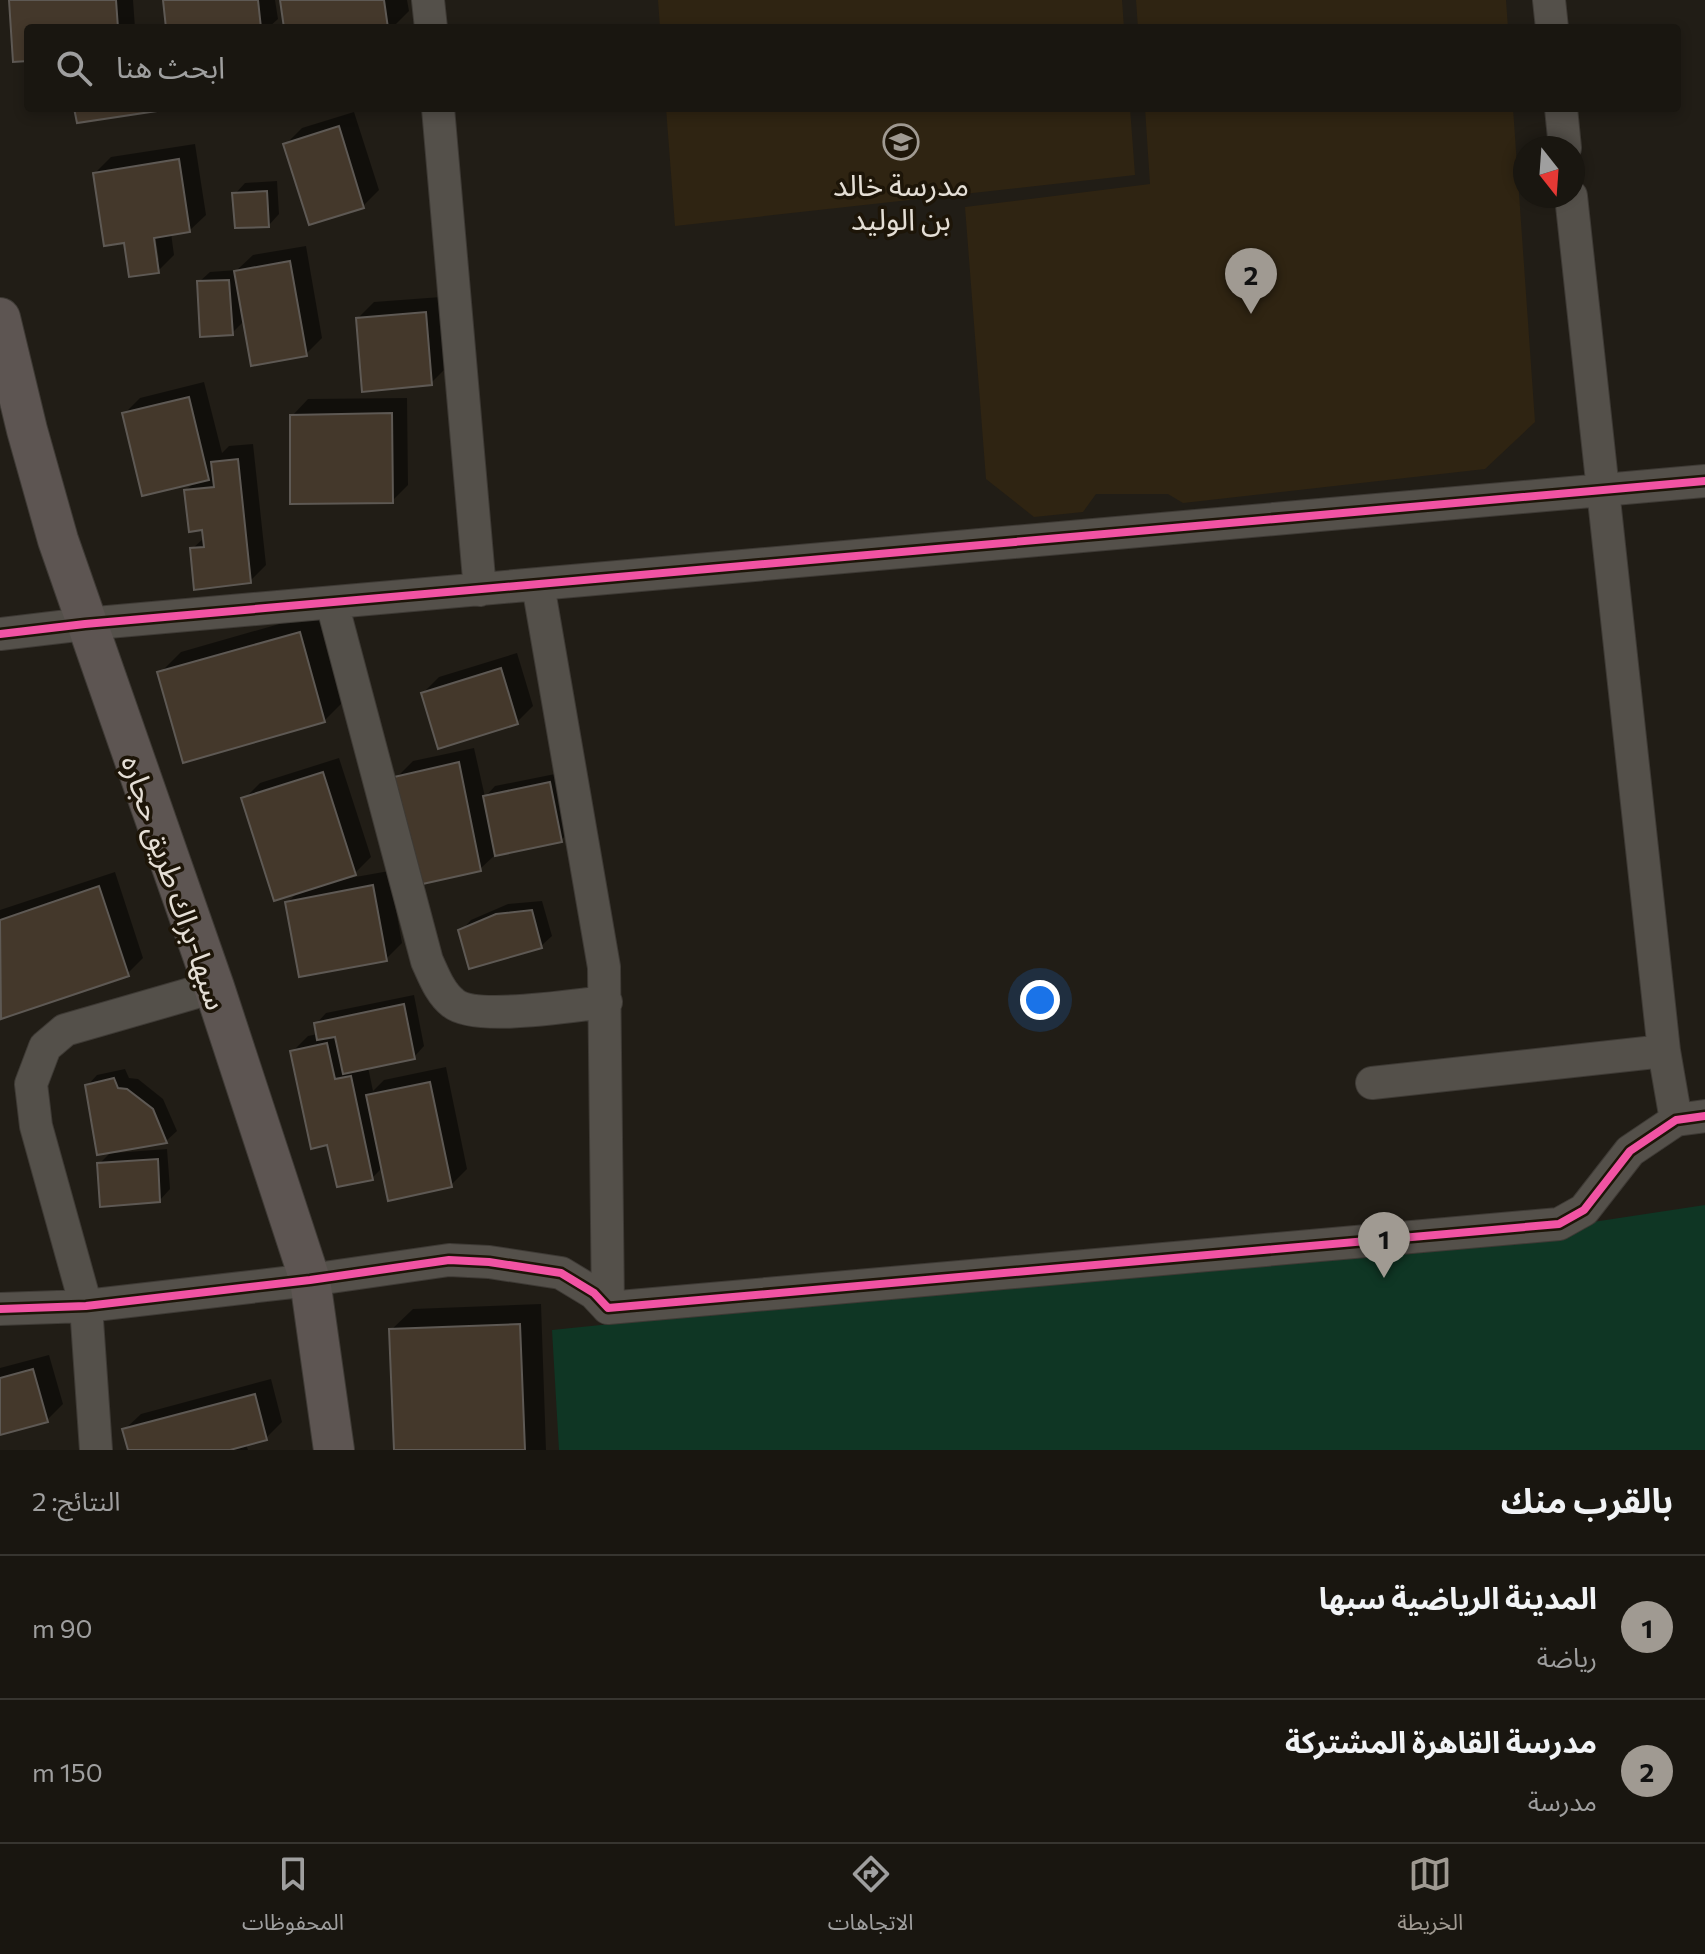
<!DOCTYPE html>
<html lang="ar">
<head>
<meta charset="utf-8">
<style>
	body { margin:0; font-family:Commissioner,"Noto Sans Arabic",sans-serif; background:#221f19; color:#f1f3f6; direction:rtl }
	.compass { position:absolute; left:1513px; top:136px; width:72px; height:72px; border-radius:50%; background:#191610; box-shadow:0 4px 12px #0003; rotate:163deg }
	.you { position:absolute; left:1040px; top:1000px; width:28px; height:28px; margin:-20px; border:6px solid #fff; border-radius:50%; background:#1a73e8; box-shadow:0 0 0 12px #1a73e833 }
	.badge { display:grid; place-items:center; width:52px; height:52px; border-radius:50%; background:#a09a92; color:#111; font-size:26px; font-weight:700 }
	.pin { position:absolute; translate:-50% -66px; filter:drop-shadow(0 2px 4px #0008) }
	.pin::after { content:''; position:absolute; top:42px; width:28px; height:24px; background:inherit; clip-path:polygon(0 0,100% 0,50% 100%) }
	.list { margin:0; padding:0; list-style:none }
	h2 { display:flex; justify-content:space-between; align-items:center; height:104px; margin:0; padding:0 32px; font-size:34px }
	h2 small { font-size:26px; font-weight:400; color:#9f9f9f }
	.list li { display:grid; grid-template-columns:52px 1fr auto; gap:24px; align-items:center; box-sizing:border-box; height:144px; padding:0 32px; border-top:2px solid #373530 }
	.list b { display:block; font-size:30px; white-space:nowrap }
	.list p { margin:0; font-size:26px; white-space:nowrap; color:#9f9f9f }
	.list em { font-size:26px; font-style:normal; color:#9f9f9f }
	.icon { flex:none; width:44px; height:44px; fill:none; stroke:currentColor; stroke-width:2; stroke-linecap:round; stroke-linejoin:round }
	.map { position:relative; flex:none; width:1705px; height:1450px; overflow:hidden; direction:ltr }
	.search { position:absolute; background:#191610; box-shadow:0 4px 12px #0003; left:24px; right:24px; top:24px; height:88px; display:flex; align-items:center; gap:20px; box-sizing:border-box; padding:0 28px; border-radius:8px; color:#9f9f9f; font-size:30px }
	.sheet { height:392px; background:#191610 }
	nav { display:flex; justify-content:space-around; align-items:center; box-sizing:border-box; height:112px; border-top:2px solid #373530; background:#191610; font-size:22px; color:#9f9f9f }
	nav a { display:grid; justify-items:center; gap:4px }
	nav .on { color:#a09a92 }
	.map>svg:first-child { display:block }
	.built { fill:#2f2412 }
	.green { fill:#0f3624 }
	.shadow { fill:#0007; fill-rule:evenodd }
	.building { fill:#44382b; stroke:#5e5954; stroke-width:2 }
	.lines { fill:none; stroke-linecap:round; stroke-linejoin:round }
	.minor-casing { stroke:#3e3a35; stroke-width:34 }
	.major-casing { stroke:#3e3a35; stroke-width:42 }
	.minor { stroke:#54504a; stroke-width:32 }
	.major { stroke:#5d5552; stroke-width:40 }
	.cycleway-casing { stroke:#1d1508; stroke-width:13 }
	.cycleway { stroke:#f153a3; stroke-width:8 }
	.labels { text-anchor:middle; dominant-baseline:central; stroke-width:7; stroke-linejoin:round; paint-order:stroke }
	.poi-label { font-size:30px; fill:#e4ded5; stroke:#1d1508 }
	.street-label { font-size:30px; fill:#e4ded5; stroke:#1d1508 }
</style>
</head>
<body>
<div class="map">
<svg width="1705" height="1450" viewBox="0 0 1705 1450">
	<rect width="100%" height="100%" fill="#211d16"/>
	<path class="built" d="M658,0H1122L1124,28H660Z
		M1136,0H1506L1508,28H1138Z
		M666,108H1130L1135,175L675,226Z
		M1145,108H1513L1535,422L1485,469L1183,503L1168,494H1096L1083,512L1034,517L986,479L965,207L1150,184Z"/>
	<path class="green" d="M1705,1205V1450H559L552,1330L1573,1225Z"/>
	<path class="shadow" d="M11,0H133L135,28H28V59Z
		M165,0H275L278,19L268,28H168Z
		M282,0H407L409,11L392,28H286Z
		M354,112L379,190L363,206L286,144L302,128Z
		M195,144L206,215L189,231L171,233L174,255L158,271L125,241L95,173L111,157ZM150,228H154L159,260H155Z
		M277,181L279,214L269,225L235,194L245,183Z
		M306,246L322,338L306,354L245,320L232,333L199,282L210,272L237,270L253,255Z
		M441,297L447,367L431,383L358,318L374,302Z
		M204,382L222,453L229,446L253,444L266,565L250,581L192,549L205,537L186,490L196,481L124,414L140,398Z
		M407,398L408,485L392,501L292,416L308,399Z
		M321,612L346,699L324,721L160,673L181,652Z
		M517,653L533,706L517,722L423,693L439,677Z
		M474,748L485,797L495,786L560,773L572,830L561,840L496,854L480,869L397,777L413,761Z
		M339,758L371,857L350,878L389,871L402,943L386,959L288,902L299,891L244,799L260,783Z
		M115,872L143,958L127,974L2,1016L0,1009V910Z
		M542,901L552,936L541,946L461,931L471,920L508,904Z
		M414,995L424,1046L414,1057L368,1067L373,1091L384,1080L446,1067L467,1169L451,1185L383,1167L372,1178L329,1143L292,1052L308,1036L318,1034L316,1024L326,1013Z
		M125,1069L129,1078L138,1079L163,1099L177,1131L166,1141L114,1150V1153L167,1149L170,1189L160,1200L99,1164L113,1150L87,1086L97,1075Z
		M541,1304L546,1450H396L391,1330L413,1309Z
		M49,1355L63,1404L47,1420L0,1433V1368Z
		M271,1379L282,1422L266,1438L246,1444L248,1450H130L124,1430L141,1414Z"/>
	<path class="building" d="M9,0H116L118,28H28V61L13,62Z
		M163,0H258L261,28H166Z
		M280,0H384L388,28H284Z
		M74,108H177L77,123Z
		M339,126L364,208L309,225L283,144Z
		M179,159L190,232L154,238L159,273L129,277L124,243L104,246L93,173Z
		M267,191L269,227L235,228L232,193Z
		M290,261L307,356L251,366L234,271Z
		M229,280L233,335L200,337L197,281Z
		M426,312L432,385L362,392L356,318Z
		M189,397L209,480L142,496L122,413Z
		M392,413L393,503L290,504V415Z
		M238,459L251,583L194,590L190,548L204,547L202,530L189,532L184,490L214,487L211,462Z
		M300,632L325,722L183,763L157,672Z
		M501,668L518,724L438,749L421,693Z
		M459,762L481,871L418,885L394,777Z
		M323,772L356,875L274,901L241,798Z
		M550,782L562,842L495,856L483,796Z
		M373,885L387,961L299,977L285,902Z
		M99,886L129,976L1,1019L0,920Z
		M532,910L542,948L469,969L458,930L496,914Z
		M404,1004L415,1059L343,1074L335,1037L317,1040L314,1023Z
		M327,1043L335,1079L351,1076L373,1180L337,1187L327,1145L311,1149L290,1051Z
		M114,1078L118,1088L127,1089L153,1109L167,1143L97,1155L85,1085Z
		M430,1082L452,1187L388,1201L366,1095Z
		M158,1159L160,1202L100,1207L97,1163Z
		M520,1324L525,1450H394L389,1329Z
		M33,1369L48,1422L0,1435V1378Z
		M255,1394L267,1440L230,1450H128L122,1429Z"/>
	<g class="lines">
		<defs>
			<path id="minor" d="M428,0L431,28
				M1549,0L1552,28
				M438,108L480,590
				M1561,108L1565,148
				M1571,196L1664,1051L1676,1120
				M538,585L604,967L608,1308
				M332,603L427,961C434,976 440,993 453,1003C476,1022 574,1005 606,1002
				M0,634L85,624L1705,481
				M1372,1083L1664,1051
				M0,1309L86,1306L310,1280L449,1260L489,1262L561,1273L594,1293L608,1308L1559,1224L1584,1210L1630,1151L1676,1120L1705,1116
				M96,1450L86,1306L36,1126L31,1084L45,1047L65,1030L214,987"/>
			<path id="major" d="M0,318L27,430L58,540L214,987L310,1280L334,1450"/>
		</defs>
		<use href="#minor" class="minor-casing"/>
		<use href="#major" class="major-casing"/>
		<use href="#minor" class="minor"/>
		<use href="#major" class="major"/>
		<defs>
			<path id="cycleway" d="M0,634L85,624L1705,481
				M0,1309L86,1306L310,1280L449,1260L489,1262L561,1273L594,1293L608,1308L1559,1224L1584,1210L1630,1151L1676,1120L1705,1116"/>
		</defs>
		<use href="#cycleway" class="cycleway-casing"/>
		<use href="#cycleway" class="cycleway"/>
	</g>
	<defs>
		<symbol id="school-ring" viewBox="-11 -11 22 22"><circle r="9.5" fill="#1d1508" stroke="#a09a92" stroke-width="1.5"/><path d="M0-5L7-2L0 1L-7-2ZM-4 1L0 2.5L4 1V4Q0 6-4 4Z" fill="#a09a92"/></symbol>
	</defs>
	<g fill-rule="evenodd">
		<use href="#school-ring" x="881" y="122" width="40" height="40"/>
	</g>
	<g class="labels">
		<g class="poi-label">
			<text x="901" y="183">مدرسة خالد<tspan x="901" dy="34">بن الوليد</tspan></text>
		</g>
		<g class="street-label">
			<text transform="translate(176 882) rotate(71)">سبها-براك طريق حجاره</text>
		</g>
	</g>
</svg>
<svg class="compass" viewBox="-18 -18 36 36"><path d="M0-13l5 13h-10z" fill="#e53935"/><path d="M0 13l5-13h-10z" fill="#9f9f9f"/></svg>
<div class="you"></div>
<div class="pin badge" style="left:1384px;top:1278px">1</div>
<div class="pin badge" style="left:1251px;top:314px">2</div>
<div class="search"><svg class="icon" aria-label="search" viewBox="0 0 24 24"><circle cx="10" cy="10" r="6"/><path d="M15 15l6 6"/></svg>ابحث هنا</div>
</div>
<section class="sheet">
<h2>بالقرب منك<small>النتائج: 2</small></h2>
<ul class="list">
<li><span class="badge">1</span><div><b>المدينة الرياضية سبها</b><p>رياضة</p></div><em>90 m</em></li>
<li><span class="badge">2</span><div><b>مدرسة القاهرة المشتركة</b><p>مدرسة</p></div><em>150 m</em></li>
</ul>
</section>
<nav>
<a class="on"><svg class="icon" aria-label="map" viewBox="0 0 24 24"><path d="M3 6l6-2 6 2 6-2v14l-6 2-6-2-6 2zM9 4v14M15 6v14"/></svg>الخريطة</a>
<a><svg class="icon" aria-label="directions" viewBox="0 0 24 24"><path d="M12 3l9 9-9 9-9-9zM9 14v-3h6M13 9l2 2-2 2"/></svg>الاتجاهات</a>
<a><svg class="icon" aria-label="saved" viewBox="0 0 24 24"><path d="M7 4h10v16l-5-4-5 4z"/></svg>المحفوظات</a>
</nav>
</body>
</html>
